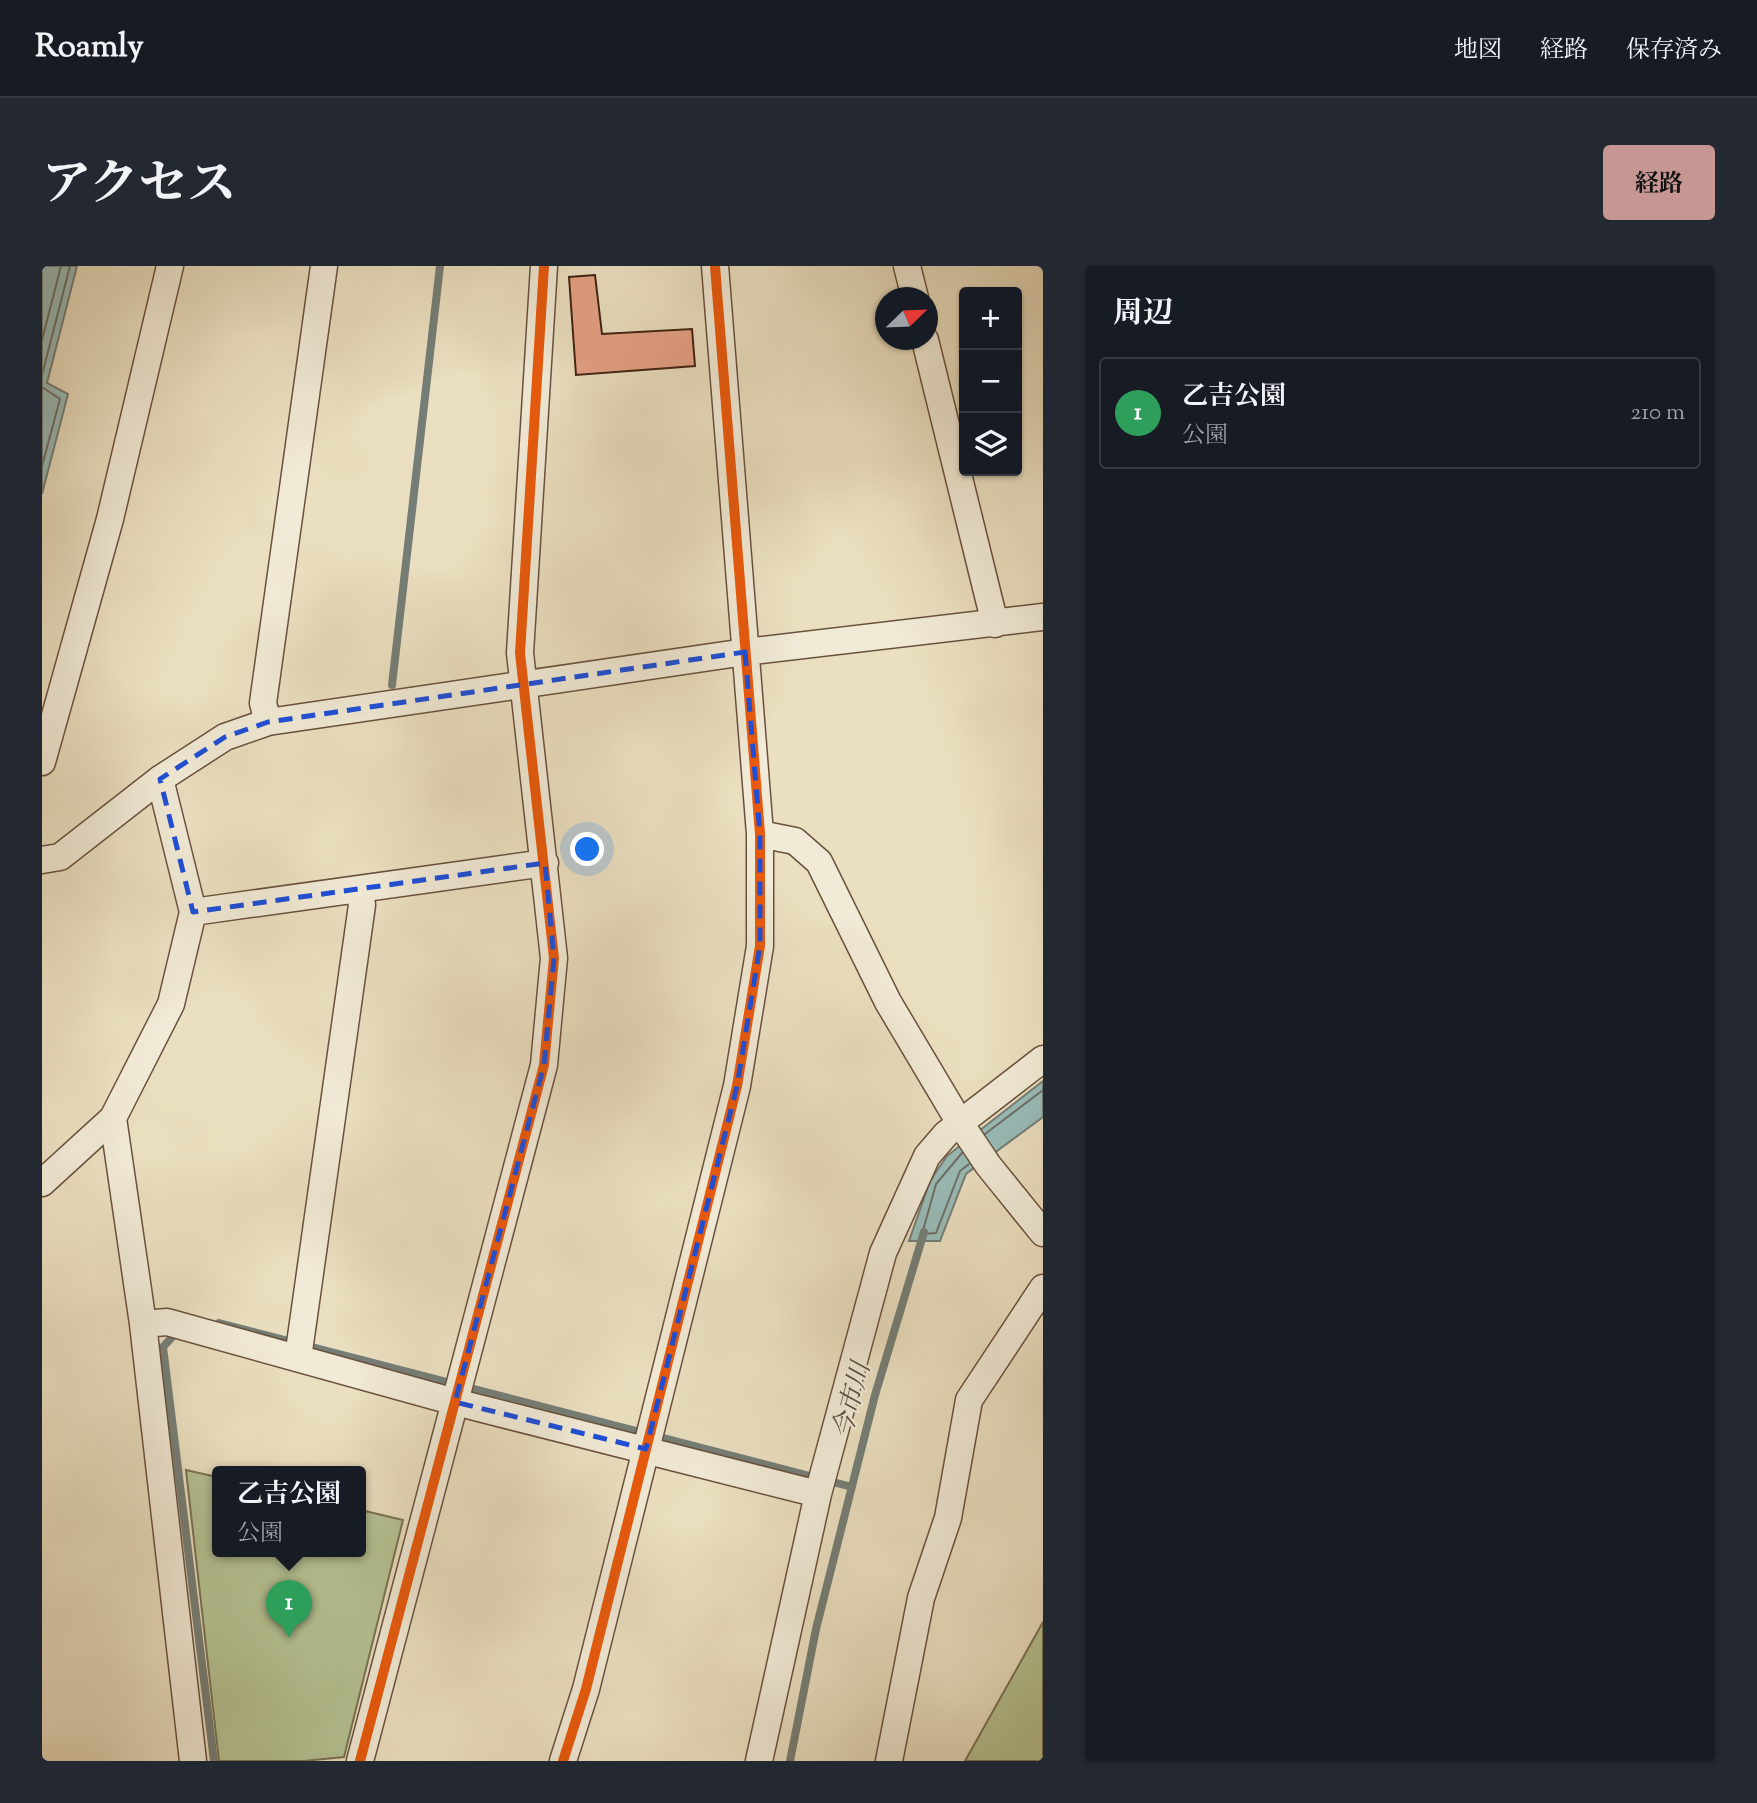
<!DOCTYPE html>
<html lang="ja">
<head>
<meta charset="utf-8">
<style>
	body { margin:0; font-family:"Sorts Mill Goudy","Noto Serif JP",serif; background:#242831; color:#f1f3f6 }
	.controls { position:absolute; right:21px; top:21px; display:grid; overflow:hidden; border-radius:7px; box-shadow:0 2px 5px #0004 }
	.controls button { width:63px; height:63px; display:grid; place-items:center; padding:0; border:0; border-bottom:2px solid #363941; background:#171b24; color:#f1f3f6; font:35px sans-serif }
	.compass { position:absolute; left:833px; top:21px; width:63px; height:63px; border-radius:50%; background:#171b24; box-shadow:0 2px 5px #0004; rotate:67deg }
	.you { position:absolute; left:546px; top:584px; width:24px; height:24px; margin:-18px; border:5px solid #fff; border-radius:50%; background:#1a73e8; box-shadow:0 0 0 10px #1a73e833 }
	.badge { display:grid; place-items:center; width:46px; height:46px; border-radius:50%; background:#c59692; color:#fff; font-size:23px; font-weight:700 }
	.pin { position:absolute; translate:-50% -58px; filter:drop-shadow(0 2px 4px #0008) }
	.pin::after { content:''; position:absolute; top:37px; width:24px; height:21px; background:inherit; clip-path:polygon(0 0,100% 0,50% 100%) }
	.popup { position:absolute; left:170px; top:1200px; width:154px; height:91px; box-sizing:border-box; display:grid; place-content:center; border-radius:7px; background:#171b24; filter:drop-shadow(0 2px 5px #0005); font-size:23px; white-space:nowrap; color:#9ea1a6 }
	.popup b { font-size:26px; color:#f1f3f6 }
	.popup::after { content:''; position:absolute; left:50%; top:100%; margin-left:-14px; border:14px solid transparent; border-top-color:#171b24 }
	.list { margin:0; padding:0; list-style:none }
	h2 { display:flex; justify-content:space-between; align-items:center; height:91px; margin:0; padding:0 28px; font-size:30px }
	h2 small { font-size:23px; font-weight:400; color:#9ea1a6 }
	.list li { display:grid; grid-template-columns:46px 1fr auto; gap:21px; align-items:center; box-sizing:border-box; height:112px; margin:0 14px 14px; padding:0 14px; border:2px solid #363941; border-radius:7px }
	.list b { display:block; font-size:26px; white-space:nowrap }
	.list p { margin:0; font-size:23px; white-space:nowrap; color:#9ea1a6 }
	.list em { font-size:23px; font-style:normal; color:#9ea1a6 }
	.icon { flex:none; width:38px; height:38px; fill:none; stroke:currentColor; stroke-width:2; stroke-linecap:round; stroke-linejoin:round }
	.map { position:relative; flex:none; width:1001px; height:1495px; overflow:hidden; border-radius:7px }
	header { display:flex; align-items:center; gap:42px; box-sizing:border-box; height:98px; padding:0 35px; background:#171b24; border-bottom:2px solid #363941 }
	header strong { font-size:33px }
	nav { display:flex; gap:38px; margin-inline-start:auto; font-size:24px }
	.intro { display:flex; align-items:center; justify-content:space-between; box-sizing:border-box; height:168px; padding:0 42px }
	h1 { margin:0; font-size:49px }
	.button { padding:18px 32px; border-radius:7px; background:#c59692; color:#111; font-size:24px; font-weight:700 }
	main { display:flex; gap:42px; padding:0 42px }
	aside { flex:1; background:#171b24; border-radius:7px; box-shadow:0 2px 5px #0004 }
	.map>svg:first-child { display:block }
	.green { fill:#b5c293; stroke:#7a7252; stroke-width:2 }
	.water { fill:#99bcb9; stroke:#757e76; stroke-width:2 }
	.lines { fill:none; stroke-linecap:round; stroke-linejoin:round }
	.shore { stroke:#6c6f66; stroke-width:2 }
	.stream { stroke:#757e76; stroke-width:8 }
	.building { fill:#e5a185; stroke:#3f2212; stroke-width:2 }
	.minor-casing { stroke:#6a513e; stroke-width:29 }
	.minor { stroke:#f1ead6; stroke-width:26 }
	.cycleway-casing { stroke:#f1ead6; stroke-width:15 }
	.cycleway { stroke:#e8590c; stroke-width:10 }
	.marked { fill:none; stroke:#1d4ed8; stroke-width:5; stroke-dasharray:14 9; stroke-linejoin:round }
	.labels { text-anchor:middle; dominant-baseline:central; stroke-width:5; stroke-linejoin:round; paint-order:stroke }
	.water-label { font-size:26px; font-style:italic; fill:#5a5044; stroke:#f1ead6 }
</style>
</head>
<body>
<header>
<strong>Roamly</strong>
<nav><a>地図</a><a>経路</a><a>保存済み</a></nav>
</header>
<div class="intro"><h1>アクセス</h1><a class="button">経路</a></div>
<main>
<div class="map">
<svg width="1001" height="1495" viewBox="0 0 1001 1495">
	<rect width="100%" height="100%" fill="#eadfc0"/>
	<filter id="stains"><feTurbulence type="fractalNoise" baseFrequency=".00286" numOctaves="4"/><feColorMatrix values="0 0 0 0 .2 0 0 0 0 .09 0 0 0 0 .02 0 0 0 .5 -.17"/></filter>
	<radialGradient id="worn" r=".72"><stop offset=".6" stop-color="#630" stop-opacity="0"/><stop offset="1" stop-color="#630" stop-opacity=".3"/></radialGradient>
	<path class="green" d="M144,1204L175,1211V1286H319V1244L361,1254L302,1491L262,1495H177Z
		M1001,1356V1495H923Z"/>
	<path class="water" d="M0,0H35L5,117L26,128L0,228Z
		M1001,815V851L924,908L898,975H867L888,915L905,890Z"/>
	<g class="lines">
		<path class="shore" d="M0,74L19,0
			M0,109L28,0
			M0,121L18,133L0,200
			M943,868L1001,824
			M920,887L894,918L880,968L894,967L918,905L927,898"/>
		<path class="stream" d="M350,419L398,0
			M177,1057L810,1221
			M131,1070L121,1081L172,1495
			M748,1495L774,1363L833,1129L882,966"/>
	</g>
	<path class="building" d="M553,9L560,68L650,63L653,100L534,109L527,11Z"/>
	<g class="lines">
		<defs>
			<path id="minor" d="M865,0L873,32
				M883,74L953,358
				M226,456L221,437L282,0
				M0,496L68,253L128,0
				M718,568L753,575L777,596L846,736L918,857L946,899L1001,967
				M0,594L18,591L118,513L183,471L226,456L703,386L1001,351
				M151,646L503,597
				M71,852L101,1058L151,1495
				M0,917L71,852L129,738L151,646L118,513
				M101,1058L125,1056L413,1136L776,1228L717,1495
				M256,1092L320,639L317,623
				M776,1228L841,987L885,890L904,868L1001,793
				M318,1495L502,799L512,692L478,387L502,0
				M521,1495L544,1423L695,820L718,680V568L673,0
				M847,1495L879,1332L906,1252L927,1134L1001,1022"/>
		</defs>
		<use href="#minor" class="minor-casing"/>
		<use href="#minor" class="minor"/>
		<defs>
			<path id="cycleway" d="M318,1495L502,799L512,692L478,387L502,0
				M521,1495L544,1423L695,820L718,680V568L673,0"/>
		</defs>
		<use href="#cycleway" class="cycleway-casing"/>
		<use href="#cycleway" class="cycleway"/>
	</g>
	<path class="marked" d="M703,386L718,568V680L695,820L604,1183L413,1136L502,799L512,692L503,597L151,646L118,513L183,471L226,456Z"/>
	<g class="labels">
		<g class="water-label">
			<text transform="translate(811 1135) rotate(-75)">今市川</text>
		</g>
	</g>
	<rect width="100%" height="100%" filter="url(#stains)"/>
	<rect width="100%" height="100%" fill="url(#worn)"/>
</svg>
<div class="controls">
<button>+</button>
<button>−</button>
<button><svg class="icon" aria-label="layers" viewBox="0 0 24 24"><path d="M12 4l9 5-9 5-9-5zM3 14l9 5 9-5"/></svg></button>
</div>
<svg class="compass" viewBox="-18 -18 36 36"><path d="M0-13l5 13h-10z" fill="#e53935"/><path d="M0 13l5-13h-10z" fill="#9ea1a6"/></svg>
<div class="you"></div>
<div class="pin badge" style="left:247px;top:1372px;background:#2e9e5b">1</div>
<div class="popup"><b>乙吉公園</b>公園</div>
</div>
<aside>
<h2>周辺<small></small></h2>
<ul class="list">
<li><span class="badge" style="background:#2e9e5b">1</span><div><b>乙吉公園</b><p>公園</p></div><em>210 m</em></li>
</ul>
</aside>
</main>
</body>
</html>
